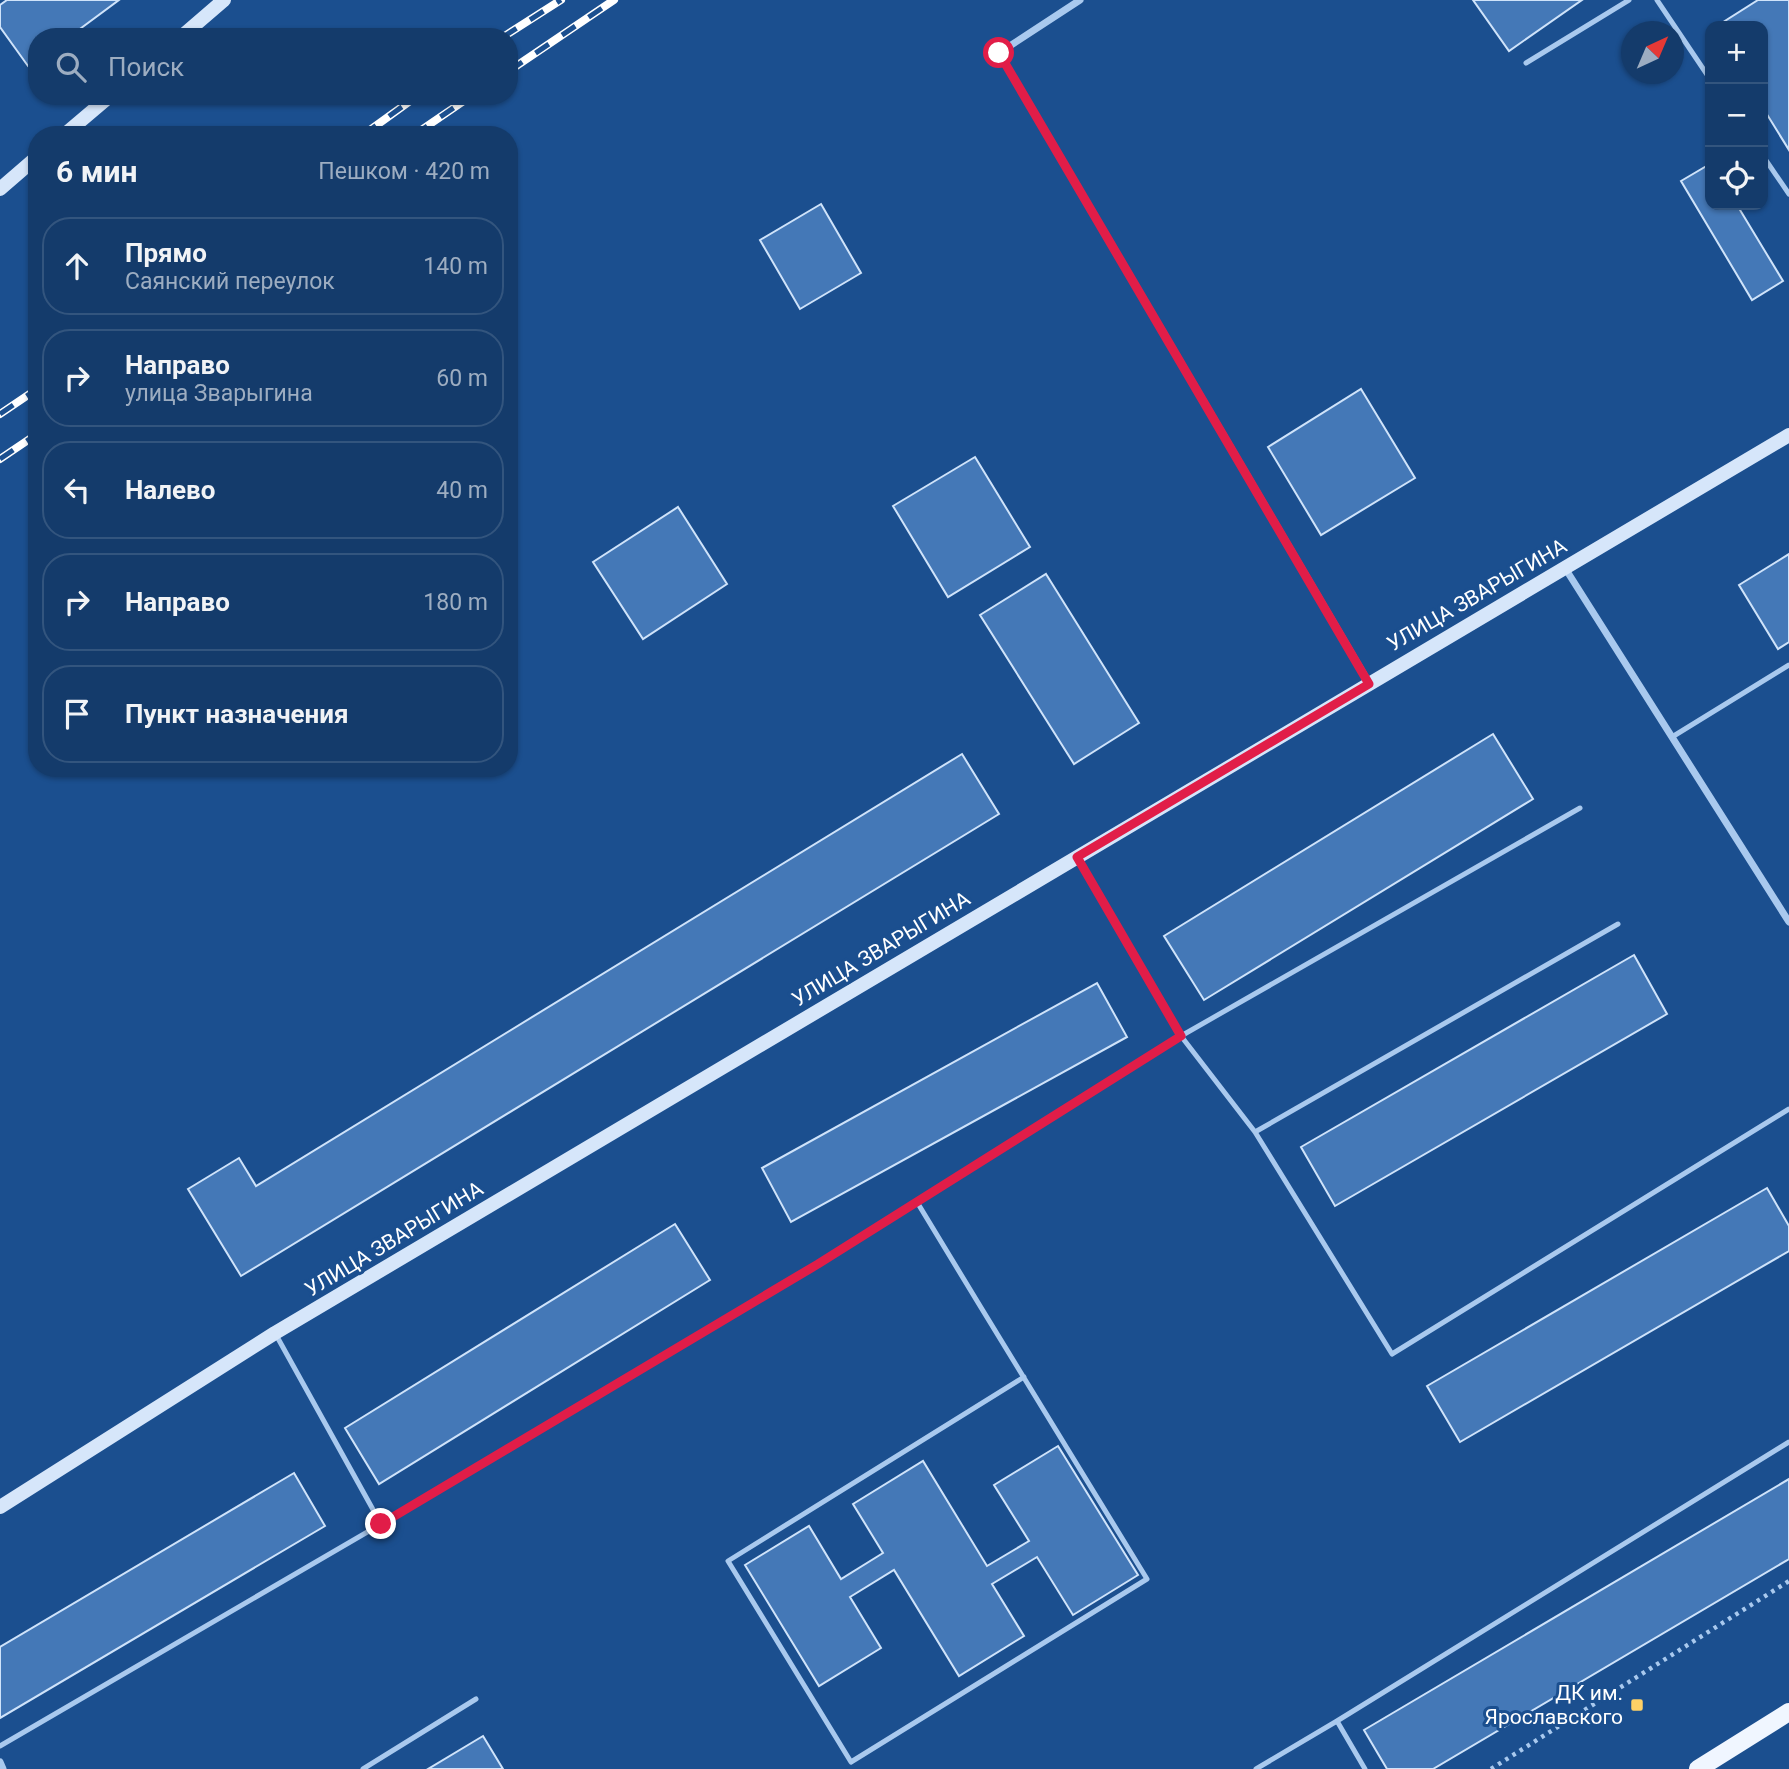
<!DOCTYPE html>
<html lang="ru">
<head>
<meta charset="utf-8">
<style>
	body { margin:0; font-family:Roboto,sans-serif; background:#214673; color:#f1f3f6 }
	.controls { position:absolute; right:21px; top:21px; display:grid; overflow:hidden; border-radius:14px; box-shadow:0 2px 5px #0004 }
	.controls button { width:63px; height:63px; display:grid; place-items:center; padding:0; border:0; border-bottom:2px solid #33557e; background:#143b6b; color:#f1f3f6; font:35px sans-serif }
	.compass { position:absolute; left:1621px; top:21px; width:63px; height:63px; border-radius:50%; background:#143b6b; box-shadow:0 2px 5px #0004; rotate:44deg }
	.stop { position:absolute; width:21px; height:21px; margin:-16px; border:5px solid #e11d48; border-radius:50%; background:#fff }
	.stop.end { background:#e11d48; border-color:#fff; box-shadow:0 2px 7px #0008 }
	.list { margin:0; padding:0; list-style:none }
	h2 { display:flex; justify-content:space-between; align-items:center; height:91px; margin:0; padding:0 28px; font-size:30px }
	h2 small { font-size:23px; font-weight:400; color:#9dadc1 }
	.list li { display:grid; grid-template-columns:46px 1fr auto; gap:21px; align-items:center; box-sizing:border-box; height:98px; margin:0 14px 14px; padding:0 14px; border:2px solid #33557e; border-radius:28px }
	.list b { display:block; font-size:26px; white-space:nowrap }
	.list p { margin:0; font-size:23px; white-space:nowrap; color:#9dadc1 }
	.list em { font-size:23px; font-style:normal; color:#9dadc1 }
	.icon { flex:none; width:38px; height:38px; fill:none; stroke:currentColor; stroke-width:2; stroke-linecap:round; stroke-linejoin:round }
	.map { position:relative; flex:none; width:1789px; height:1769px; overflow:hidden }
	.search { position:absolute; background:#143b6b; box-shadow:0 2px 5px #0004; left:28px; top:28px; width:490px; height:77px; display:flex; align-items:center; gap:18px; box-sizing:border-box; padding:0 24px; border-radius:28px; color:#9dadc1; font-size:26px }
	.panel { position:absolute; background:#143b6b; box-shadow:0 2px 5px #0004; left:28px; top:126px; width:490px; height:651px; border-radius:28px }
	.map>svg:first-child { display:block }
	.building { fill:#4478b7; stroke:#cfe3fa; stroke-width:2 }
	.lines { fill:none; stroke-linecap:round; stroke-linejoin:round }
	.path { stroke:#a9c9ee; stroke-width:4.5; stroke-dasharray:3.5 5; stroke-linecap:butt }
	.lane { stroke:#a9c9ee; stroke-width:5 }
	.street { stroke:#a9c9ee; stroke-width:7 }
	.secondary { stroke:#d6e6fa; stroke-width:14 }
	.primary { stroke:#f0f6ff; stroke-width:18 }
	.rail-casing { stroke:#fff; stroke-width:8 }
	.rail { stroke:#1b4f8f; stroke-width:5; stroke-dasharray:16; stroke-linecap:butt }
	.route { stroke:#e11d48; stroke-width:9 }
	.poi-dot { fill:#ffd166; stroke:#1b4f8f; stroke-width:2.5 }
	.labels { text-anchor:middle; dominant-baseline:central; stroke-width:6; stroke-linejoin:round; paint-order:stroke }
	.street-label { font-size:21px; fill:#fff; stroke:#1b4f8f }
	.poi-label { font-size:21px; fill:#fff; stroke:#1b4f8f; text-anchor:end }
</style>
</head>
<body>
<div class="map">
<svg width="1789" height="1769" viewBox="0 0 1789 1769">
	<rect width="100%" height="100%" fill="#1b4f8f"/>
	<path class="building" d="M7,0H119L69,37H37V60L28,66L0,27V5Z
		M1473,0H1582L1509,51Z
		M1758,0H1789V150L1763,108V26H1717Z
		M1710,164V205H1737L1783,281L1752,300L1681,181Z
		M821,204L861,273L800,309L760,240Z
		M1361,389L1415,478L1321,535L1268,447Z
		M975,457L1030,547L948,597L893,506Z
		M678,507L727,584L643,639L593,562Z
		M1789,554V642L1778,649L1739,585Z
		M1046,574L1139,723L1074,764L980,615Z
		M1493,734L1533,799L1204,1000L1164,936Z
		M962,754L999,814L241,1276L188,1189L239,1158L256,1186Z
		M1634,955L1667,1014L1335,1206L1301,1147Z
		M1097,983L1127,1037L791,1222L762,1168Z
		M1767,1188L1789,1226V1251L1460,1442L1427,1386Z
		M675,1224L710,1280L379,1484L345,1428Z
		M1058,1446L1138,1575L1073,1615L1037,1557L992,1584L1024,1636L959,1676L894,1570L850,1597L881,1648L819,1686L745,1565L809,1526L841,1579L883,1553L853,1504L923,1461L987,1566L1029,1541L994,1485Z
		M294,1473L325,1526L0,1718V1647Z
		M1789,1479V1559L1433,1769H1387L1364,1730Z
		M483,1736L503,1769H428Z"/>
	<g class="lines">
		<path class="path" d="M1491,1769L1789,1581"/>
		<path class="lane" d="M1657,0L1710,79
			M1526,63L1629,0
			M1763,156L1789,194
			M1672,737L1789,665
			M1079,860L1181,1036L1255,1132L1392,1354L1789,1109
			M1255,1132L1618,924
			M917,1202C993,1328 1070,1453 1147,1579L851,1762L728,1561L1024,1377
			M275,1333L381,1524
			M1337,1721L1789,1442
			M0,1746L381,1524L818,1264L1181,1036L1580,808
			M363,1769L476,1699
			M1256,1769L1337,1721L1365,1769"/>
		<path class="street" d="M1080,0L999,53L1369,683
			M1565,568L1789,922
			M0,1762L3,1769"/>
		<path class="secondary" d="M181,37L224,0
			M64,135L110,96
			M0,189L37,157
			M0,1507L275,1333L1789,435"/>
		<path class="primary" d="M1698,1769L1789,1712"/>
		<defs>
			<path id="rail" d="M503,37L561,0
				M509,71L614,0
				M363,135L417,96
				M414,135L471,96
				M0,414L37,389
				M0,459L37,434"/>
		</defs>
		<use href="#rail" class="rail-casing"/>
		<use href="#rail" class="rail"/>
	</g>
	<g class="lines">
		<path class="route" d="M381,1524L818,1264L1181,1036L1077,857L1369,684L999,53"/>
	</g>
	<rect class="poi-dot" x="1630" y="1698" width="14" height="14" rx="3.5"/>
	<g class="labels">
		<g class="street-label">
			<text transform="translate(1477 595) rotate(-30)">УЛИЦА ЗВАРЫГИНА</text>
			<text transform="translate(881 949) rotate(-31)">УЛИЦА ЗВАРЫГИНА</text>
			<text transform="translate(394 1239) rotate(-31)">УЛИЦА ЗВАРЫГИНА</text>
		</g>
		<g class="poi-label">
			<text x="1623" y="1693">ДК им.<tspan x="1623" dy="24">Ярославского</tspan></text>
		</g>
	</g>
</svg>
<div class="controls">
<button>+</button>
<button>−</button>
<button><svg class="icon" aria-label="locate" viewBox="0 0 24 24"><circle cx="12" cy="12" r="6"/><path d="M12 2v4M12 18v4M2 12h4M18 12h4"/></svg></button>
</div>
<svg class="compass" viewBox="-18 -18 36 36"><path d="M0-13l5 13h-10z" fill="#e53935"/><path d="M0 13l5-13h-10z" fill="#9dadc1"/></svg>
<div class="stop" style="left:999px;top:53px"></div>
<div class="stop end" style="left:381px;top:1524px"></div>
<div class="search"><svg class="icon" aria-label="search" viewBox="0 0 24 24"><circle cx="10" cy="10" r="6"/><path d="M15 15l6 6"/></svg>Поиск</div>
<section class="panel">
<h2>6 мин<small>Пешком · 420 m</small></h2>
<ul class="list">
<li><svg class="icon" aria-label="ahead" viewBox="0 0 24 24"><path d="M12 20V5M6 11l6-6 6 6"/></svg><div><b>Прямо</b><p>Саянский переулок</p></div><em>140 m</em></li>
<li><svg class="icon" aria-label="right" viewBox="0 0 24 24"><path d="M7 20v-9h11M14 6l5 5-5 5"/></svg><div><b>Направо</b><p>улица Зварыгина</p></div><em>60 m</em></li>
<li><svg class="icon" aria-label="left" viewBox="0 0 24 24"><path d="M17 20v-9H6M10 6l-5 5 5 5"/></svg><div><b>Налево</b></div><em>40 m</em></li>
<li><svg class="icon" aria-label="right" viewBox="0 0 24 24"><path d="M7 20v-9h11M14 6l5 5-5 5"/></svg><div><b>Направо</b></div><em>180 m</em></li>
<li><svg class="icon" aria-label="arrive" viewBox="0 0 24 24"><path d="M6 21V4h12l-3 4 3 4H6"/></svg><div><b>Пункт назначения</b></div></li>
</ul>
</section>
</div>
</body>
</html>
